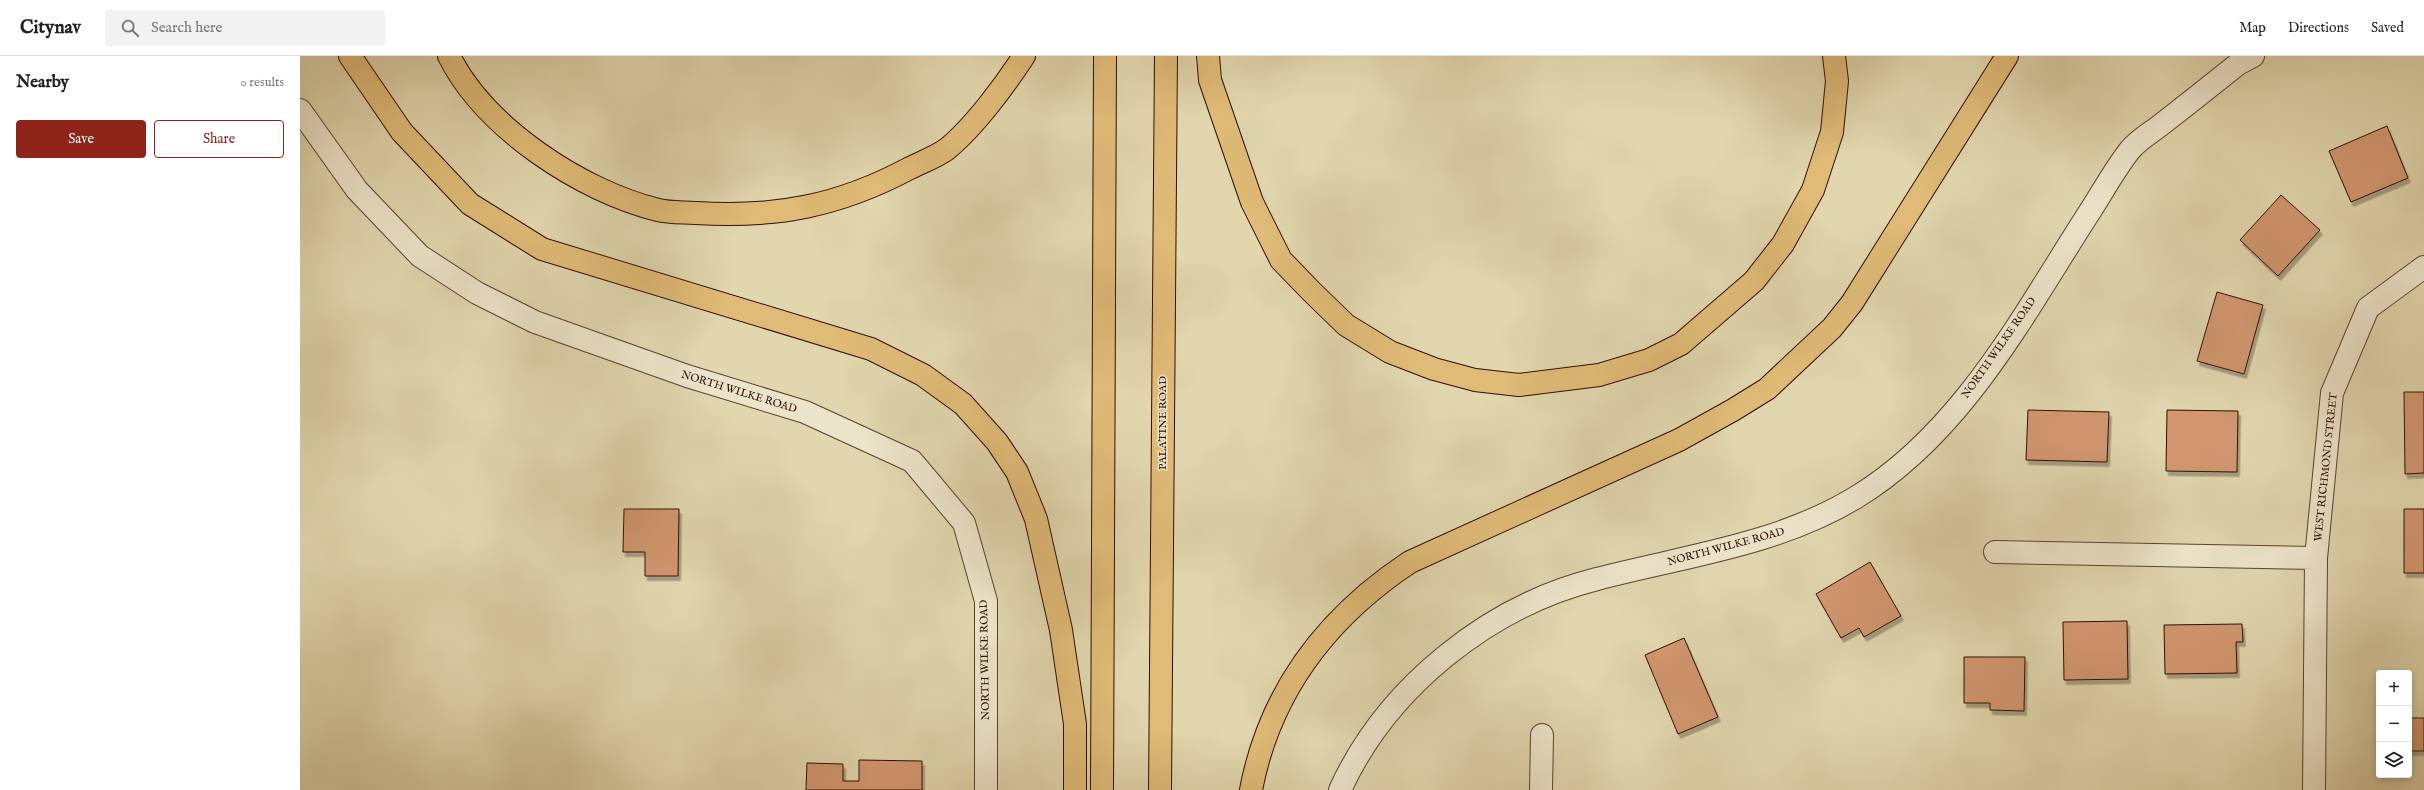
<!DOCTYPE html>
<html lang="en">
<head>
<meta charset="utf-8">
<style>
	body { margin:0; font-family:"IM FELL English",serif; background:#f2f2f2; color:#202124 }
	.controls { position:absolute; right:12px; bottom:12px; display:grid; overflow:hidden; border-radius:4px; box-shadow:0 2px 6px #0003 }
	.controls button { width:36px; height:36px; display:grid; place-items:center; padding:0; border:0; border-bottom:1px solid #e0e0e0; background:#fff; color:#202124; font:20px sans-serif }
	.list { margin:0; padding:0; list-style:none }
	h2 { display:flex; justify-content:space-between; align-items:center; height:52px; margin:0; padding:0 16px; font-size:17px }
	h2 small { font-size:13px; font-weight:400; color:#757577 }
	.actions { display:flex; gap:8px; padding:12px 16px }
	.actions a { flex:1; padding:9px 0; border:1px solid #8f2418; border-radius:4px; text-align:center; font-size:14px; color:#8f2418 }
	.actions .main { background:#8f2418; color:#fff }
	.icon { flex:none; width:22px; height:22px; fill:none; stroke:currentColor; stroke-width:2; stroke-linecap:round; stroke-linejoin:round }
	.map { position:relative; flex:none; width:2124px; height:734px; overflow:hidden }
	header { display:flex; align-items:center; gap:24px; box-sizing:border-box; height:56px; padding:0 20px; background:#fff; border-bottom:1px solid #e0e0e0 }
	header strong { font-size:19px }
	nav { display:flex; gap:22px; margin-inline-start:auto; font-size:14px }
	.search { width:280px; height:36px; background:#f2f2f2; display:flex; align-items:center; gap:10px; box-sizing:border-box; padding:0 14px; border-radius:4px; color:#757577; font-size:15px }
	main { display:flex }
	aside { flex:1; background:#fff }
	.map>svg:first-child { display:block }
	.building { fill:#d29770; stroke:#2f0e01; filter:url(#shadow) }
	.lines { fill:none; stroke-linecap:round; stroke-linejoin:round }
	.minor-casing { stroke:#5c402c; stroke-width:24 }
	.highway-casing { stroke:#2f0e01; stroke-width:24 }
	.minor { stroke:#ece4ca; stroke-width:22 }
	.highway { stroke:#e0bb77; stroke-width:22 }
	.labels { text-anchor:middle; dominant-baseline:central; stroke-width:3; stroke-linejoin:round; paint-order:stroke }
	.street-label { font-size:11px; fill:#2f0e01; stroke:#ece4ca }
</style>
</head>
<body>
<header>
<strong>Citynav</strong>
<div class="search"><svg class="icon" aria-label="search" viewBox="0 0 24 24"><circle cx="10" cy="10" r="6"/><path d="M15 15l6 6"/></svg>Search here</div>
<nav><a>Map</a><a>Directions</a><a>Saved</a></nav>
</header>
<main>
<aside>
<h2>Nearby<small>0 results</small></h2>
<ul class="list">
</ul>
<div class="actions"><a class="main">Save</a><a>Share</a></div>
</aside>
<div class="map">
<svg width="2124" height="734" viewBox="0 0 2124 734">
	<defs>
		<filter id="shadow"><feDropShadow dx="2.5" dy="4.5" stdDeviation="0" flood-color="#0004"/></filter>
	</defs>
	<rect width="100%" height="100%" fill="#e1d6ae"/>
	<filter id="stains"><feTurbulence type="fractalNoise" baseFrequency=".005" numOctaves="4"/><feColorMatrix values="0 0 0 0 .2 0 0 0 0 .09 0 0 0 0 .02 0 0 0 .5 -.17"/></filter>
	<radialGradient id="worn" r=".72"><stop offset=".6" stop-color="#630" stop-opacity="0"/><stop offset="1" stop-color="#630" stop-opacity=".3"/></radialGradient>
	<path class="building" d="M2087,70L2108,122L2051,146L2029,95Z
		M1981,139L2020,174L1978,220L1940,184Z
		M1917,236L1963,249L1944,318L1897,305Z
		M2104,336H2124V417L2105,418Z
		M1728,354L1809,356L1807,406L1726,404Z
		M1867,354L1938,355L1937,416L1866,415Z
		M324,453H379L378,520H345V496H323Z
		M2104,453H2124V517H2104Z
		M1570,506L1601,560L1564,581L1559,572L1541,582L1516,538Z
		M1827,565L1828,623L1764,624L1763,566Z
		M1942,568L1943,586H1936L1937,617L1865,618L1864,569Z
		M1384,582L1418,661L1378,678L1345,599Z
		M1664,601H1725L1724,655L1690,654V647H1664Z
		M2109,662H2124V695H2109Z
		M559,704L622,705V734H506L507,707L543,708V725H559Z"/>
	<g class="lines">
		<defs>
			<path id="minor" d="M0,54L57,134L120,200L177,237L235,266L387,320L505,356L612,405L664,467L686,545V734
				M1695,496L2016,502
				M1040,734C1087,631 1189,550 1297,523C1385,500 1477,489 1555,442C1661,378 1722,261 1787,160C1801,139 1814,114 1830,94C1838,84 1852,76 1862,68C1888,48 1913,28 1938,8L1953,0
				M1241,734L1242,679
				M2014,734L2016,502L2032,337L2068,252L2124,211"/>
			<path id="highway" d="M50,0L102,76L170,148L242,193L571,293L623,319L663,348L697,386L717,416L736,463L761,574L775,668V734
				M149,0C185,72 281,135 358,154C370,157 384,156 396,157C476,162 539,150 610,112C622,106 636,101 647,93C674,71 705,29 724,0
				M908,0L910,24L952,146L981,204L1012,236L1046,269L1090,296L1134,313L1175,324L1219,329L1299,319L1349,304L1381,288L1454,225L1483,188L1513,134L1532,76L1537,25L1534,0
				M802,734L805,0
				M860,734L866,0
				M951,734C970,634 1027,561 1110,506L1379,384L1433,354L1467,333L1532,272L1552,247L1707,0"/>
		</defs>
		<use href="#minor" class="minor-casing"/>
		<use href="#highway" class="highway-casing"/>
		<use href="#minor" class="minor"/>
		<use href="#highway" class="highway"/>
	</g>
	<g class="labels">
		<g class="street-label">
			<text transform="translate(1699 292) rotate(-55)">NORTH WILKE ROAD</text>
			<text transform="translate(439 336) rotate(17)">NORTH WILKE ROAD</text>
			<text transform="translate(863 367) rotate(-90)">PALATINE ROAD</text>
			<text transform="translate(2026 411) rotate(-84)">WEST RICHMOND STREET</text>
			<text transform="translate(1426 491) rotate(-15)">NORTH WILKE ROAD</text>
			<text transform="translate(685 604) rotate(-91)">NORTH WILKE ROAD</text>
		</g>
	</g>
	<rect width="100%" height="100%" filter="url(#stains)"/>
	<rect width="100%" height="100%" fill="url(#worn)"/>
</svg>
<div class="controls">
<button>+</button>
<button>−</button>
<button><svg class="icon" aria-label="layers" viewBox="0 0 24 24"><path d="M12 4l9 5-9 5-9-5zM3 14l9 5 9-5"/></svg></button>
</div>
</div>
</main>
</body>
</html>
